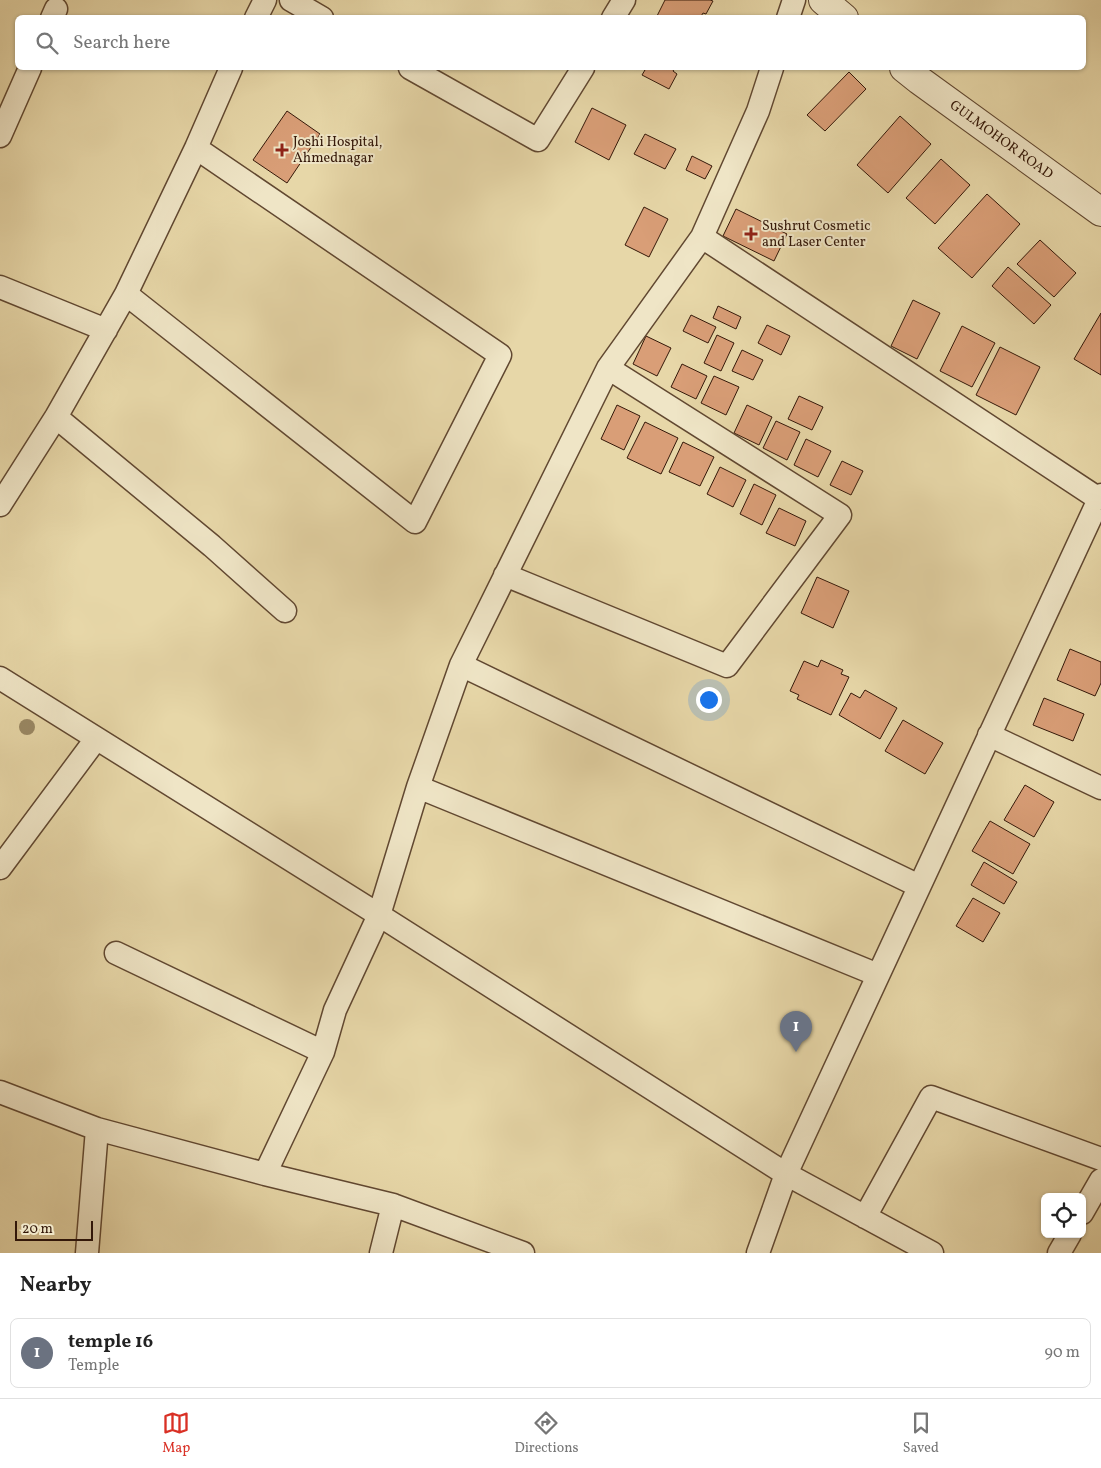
<!DOCTYPE html>
<html lang="en">
<head>
<meta charset="utf-8">
<style>
	body { margin:0; font-family:Vollkorn,serif; background:#f2f2f2; color:#222 }
	.controls { position:absolute; right:15px; bottom:15px; display:grid; overflow:hidden; border-radius:8px; box-shadow:0 1px 4px #0004 }
	.controls button { width:45px; height:45px; display:grid; place-items:center; padding:0; border:0; border-bottom:1px solid #e0e0e0; background:#fff; color:#222; font:25px sans-serif }
	.scale { position:absolute; left:15px; bottom:12px; width:78px; box-sizing:border-box; padding-left:5px; border:2px solid #341809; border-top:0; font-size:14px; line-height:18px; white-space:nowrap; color:#341809; -webkit-text-stroke:4px #efe5c6; paint-order:stroke }
	.you { position:absolute; left:708px; top:699px; width:18px; height:18px; margin:-12px; border:4px solid #fff; border-radius:50%; background:#1a73e8; box-shadow:0 0 0 8px #1a73e833 }
	.badge { display:grid; place-items:center; width:32px; height:32px; border-radius:50%; background:#d93025; color:#fff; font-size:16px; font-weight:700 }
	.pin { position:absolute; translate:-50% -41px; filter:drop-shadow(0 1px 2px #0008) }
	.pin::after { content:''; position:absolute; top:26px; width:18px; height:15px; background:inherit; clip-path:polygon(0 0,100% 0,50% 100%) }
	.list { margin:0; padding:0; list-style:none }
	h2 { display:flex; justify-content:space-between; align-items:center; height:65px; margin:0; padding:0 20px; font-size:21px }
	h2 small { font-size:16px; font-weight:400; color:#767676 }
	.list li { display:grid; grid-template-columns:32px 1fr auto; gap:15px; align-items:center; box-sizing:border-box; height:70px; margin:0 10px 10px; padding:0 10px; border:1px solid #e0e0e0; border-radius:8px }
	.list b { display:block; font-size:19px; white-space:nowrap }
	.list p { margin:0; font-size:16px; white-space:nowrap; color:#767676 }
	.list em { font-size:16px; font-style:normal; color:#767676 }
	.icon { flex:none; width:28px; height:28px; fill:none; stroke:currentColor; stroke-width:2; stroke-linecap:round; stroke-linejoin:round }
	.map { position:relative; flex:none; width:1101px; height:1253px; overflow:hidden }
	.search { position:absolute; background:#fff; box-shadow:0 1px 4px #0004; left:15px; right:15px; top:15px; height:55px; display:flex; align-items:center; gap:12px; box-sizing:border-box; padding:0 18px; border-radius:8px; color:#767676; font-size:19px }
	.sheet { height:145px; background:#fff }
	nav { display:flex; justify-content:space-around; align-items:center; box-sizing:border-box; height:70px; border-top:1px solid #e0e0e0; background:#fff; font-size:14px; color:#767676 }
	nav a { display:grid; justify-items:center; gap:2px }
	nav .on { color:#d93025 }
	.map>svg:first-child { display:block }
	.building { fill:#d99e77; stroke:#341809 }
	.lines { fill:none; stroke-linecap:round; stroke-linejoin:round }
	.minor-casing { stroke:#614831; stroke-width:25 }
	.tertiary-casing { stroke:#614831; stroke-width:30 }
	.minor { stroke:#efe5c6; stroke-width:22 }
	.tertiary { stroke:#efe5c6; stroke-width:28 }
	.tree { fill:#9a8965 }
	.poi-dot { fill:#8f2418; stroke:#efe5c6; stroke-width:2 }
	.labels { text-anchor:middle; dominant-baseline:central; stroke-width:4; stroke-linejoin:round; paint-order:stroke }
	.street-label { font-size:14px; fill:#341809; stroke:#efe5c6 }
	.poi-label { font-size:14px; fill:#341809; stroke:#efe5c6; text-anchor:start }
</style>
</head>
<body>
<div class="map">
<svg width="1101" height="1253" viewBox="0 0 1101 1253">
	<rect width="100%" height="100%" fill="#e7d7a8"/>
	<filter id="stains"><feTurbulence type="fractalNoise" baseFrequency=".004" numOctaves="4"/><feColorMatrix values="0 0 0 0 .2 0 0 0 0 .09 0 0 0 0 .02 0 0 0 .5 -.17"/></filter>
	<radialGradient id="worn" r=".72"><stop offset=".6" stop-color="#630" stop-opacity="0"/><stop offset="1" stop-color="#630" stop-opacity=".3"/></radialGradient>
	<path class="building" d="M665,0H710L713,1L706,14L703,13L700,18H656Z
		M640,68H675L673,71L677,74L669,89L642,75L645,70Z
		M849,72L866,89L825,131L807,115Z
		M592,108L626,125L609,160L575,142Z
		M287,111L320,134L287,183L253,160Z
		M900,116L931,144L888,193L857,165Z
		M645,134L676,149L665,169L634,154Z
		M692,156L712,166L705,179L686,170Z
		M941,159L970,185L935,224L906,198Z
		M987,194L1020,224L972,278L938,248Z
		M644,207L668,219L649,257L625,245Z
		M736,209L787,234L774,261L723,236Z
		M1040,240L1076,273L1054,297L1017,264Z
		M1008,267L1051,305L1034,324L992,286Z
		M913,300L940,313L917,359L891,346Z
		M718,306L741,317L736,329L713,318Z
		M1101,313V375L1074,359Z
		M691,315L716,327L708,343L683,331Z
		M767,325L790,336L781,355L758,343Z
		M962,326L995,343L972,387L940,371Z
		M717,335L734,343L721,371L704,363Z
		M646,336L671,348L657,376L633,364Z
		M1000,347L1040,367L1016,415L976,395Z
		M742,350L763,360L753,380L732,371Z
		M682,364L707,376L696,399L671,387Z
		M714,376L739,387L726,415L701,403Z
		M799,396L823,407L812,430L788,419Z
		M617,405L640,416L624,450L601,439Z
		M747,405L772,417L759,445L734,433Z
		M776,421L800,432L787,460L763,448Z
		M645,422L678,438L661,474L627,458Z
		M806,439L831,451L818,477L794,465Z
		M683,442L714,457L700,486L669,472Z
		M842,461L863,471L851,495L830,485Z
		M720,467L746,480L733,507L707,494Z
		M754,484L776,495L762,525L740,514Z
		M779,508L806,521L795,546L766,533Z
		M817,577L849,591L833,628L801,613Z
		M1070,649L1101,662V683L1095,696L1057,680Z
		M821,660L843,670L841,674L849,677L831,715L797,699L799,695L790,691L804,661L818,667Z
		M865,690L897,708L880,739L839,715L851,693L860,698Z
		M1044,698L1084,714L1073,741L1033,725Z
		M903,720L943,743L925,774L885,751Z
		M1025,785L1054,802L1034,837L1004,820Z
		M990,821L1030,844L1013,874L972,851Z
		M984,862L1017,882L1004,904L971,885Z
		M973,898L1000,913L983,942L956,926Z"/>
	<g class="lines">
		<defs>
			<path id="minor" d="M291,0L322,18
				M52,18L56,9
				M256,18L265,0
				M613,18L624,0
				M788,18L794,0
				M410,68L538,140L583,68
				M0,136L30,68
				M702,237L1099,499
				M0,287L106,330
				M126,294L415,522L500,355L196,148
				M56,417L212,546L285,611
				M0,505L56,417L126,294L196,148L231,68
				M505,575L727,666L840,515L608,368
				M461,665L919,886
				M0,678L379,915L786,1174L758,1253
				M989,735L1101,788
				M418,787L878,975
				M0,868L96,739
				M116,953L323,1052
				M0,1092L97,1129L265,1174L393,1205L523,1253
				M265,1174L323,1052L335,1010L379,915L418,787L461,665L608,368L702,237L758,111L772,68
				M1082,1213L1101,1180
				M865,1217L931,1097L1101,1159
				M87,1253L97,1129
				M381,1253L393,1205
				M932,1253L786,1174L1101,495
				M1059,1253L1070,1234"/>
			<g id="tertiary">
				<path d="M823,0L844,18"/>
				<path id="s1" d="M904,68L919,80L1101,212"/>
			</g>
		</defs>
		<use href="#minor" class="minor-casing"/>
		<use href="#tertiary" class="tertiary-casing"/>
		<use href="#minor" class="minor"/>
		<use href="#tertiary" class="tertiary"/>
	</g>
	<circle class="tree" cx="27" cy="727" r="8"/>
	<g class="poi-dot">
		<path d="M279.5 142.5h5v5h5v5h-5v5h-5v-5h-5v-5h5z"/>
		<path d="M748.5 226.5h5v5h5v5h-5v5h-5v-5h-5v-5h5z"/>
	</g>
	<g class="labels">
		<g class="street-label">
			<text stroke="none"><textPath href="#s1" startOffset="121">GULMOHOR ROAD</textPath></text>
		</g>
		<g class="poi-label">
			<text x="293" y="142">Joshi Hospital,<tspan x="293" dy="16">Ahmednagar</tspan></text>
			<text x="762" y="226">Sushrut Cosmetic<tspan x="762" dy="16">and Laser Center</tspan></text>
		</g>
	</g>
	<rect width="100%" height="100%" filter="url(#stains)"/>
	<rect width="100%" height="100%" fill="url(#worn)"/>
</svg>
<div class="controls">
<button><svg class="icon" aria-label="locate" viewBox="0 0 24 24"><circle cx="12" cy="12" r="6"/><path d="M12 2v4M12 18v4M2 12h4M18 12h4"/></svg></button>
</div>
<div class="scale">20 m</div>
<div class="you"></div>
<div class="pin badge" style="left:796px;top:1052px;background:#6b7280">1</div>
<div class="search"><svg class="icon" aria-label="search" viewBox="0 0 24 24"><circle cx="10" cy="10" r="6"/><path d="M15 15l6 6"/></svg>Search here</div>
</div>
<section class="sheet">
<h2>Nearby<small></small></h2>
<ul class="list">
<li><span class="badge" style="background:#6b7280">1</span><div><b>temple 16</b><p>Temple</p></div><em>90 m</em></li>
</ul>
</section>
<nav>
<a class="on"><svg class="icon" aria-label="map" viewBox="0 0 24 24"><path d="M3 6l6-2 6 2 6-2v14l-6 2-6-2-6 2zM9 4v14M15 6v14"/></svg>Map</a>
<a><svg class="icon" aria-label="directions" viewBox="0 0 24 24"><path d="M12 3l9 9-9 9-9-9zM9 14v-3h6M13 9l2 2-2 2"/></svg>Directions</a>
<a><svg class="icon" aria-label="saved" viewBox="0 0 24 24"><path d="M7 4h10v16l-5-4-5 4z"/></svg>Saved</a>
</nav>
</body>
</html>
